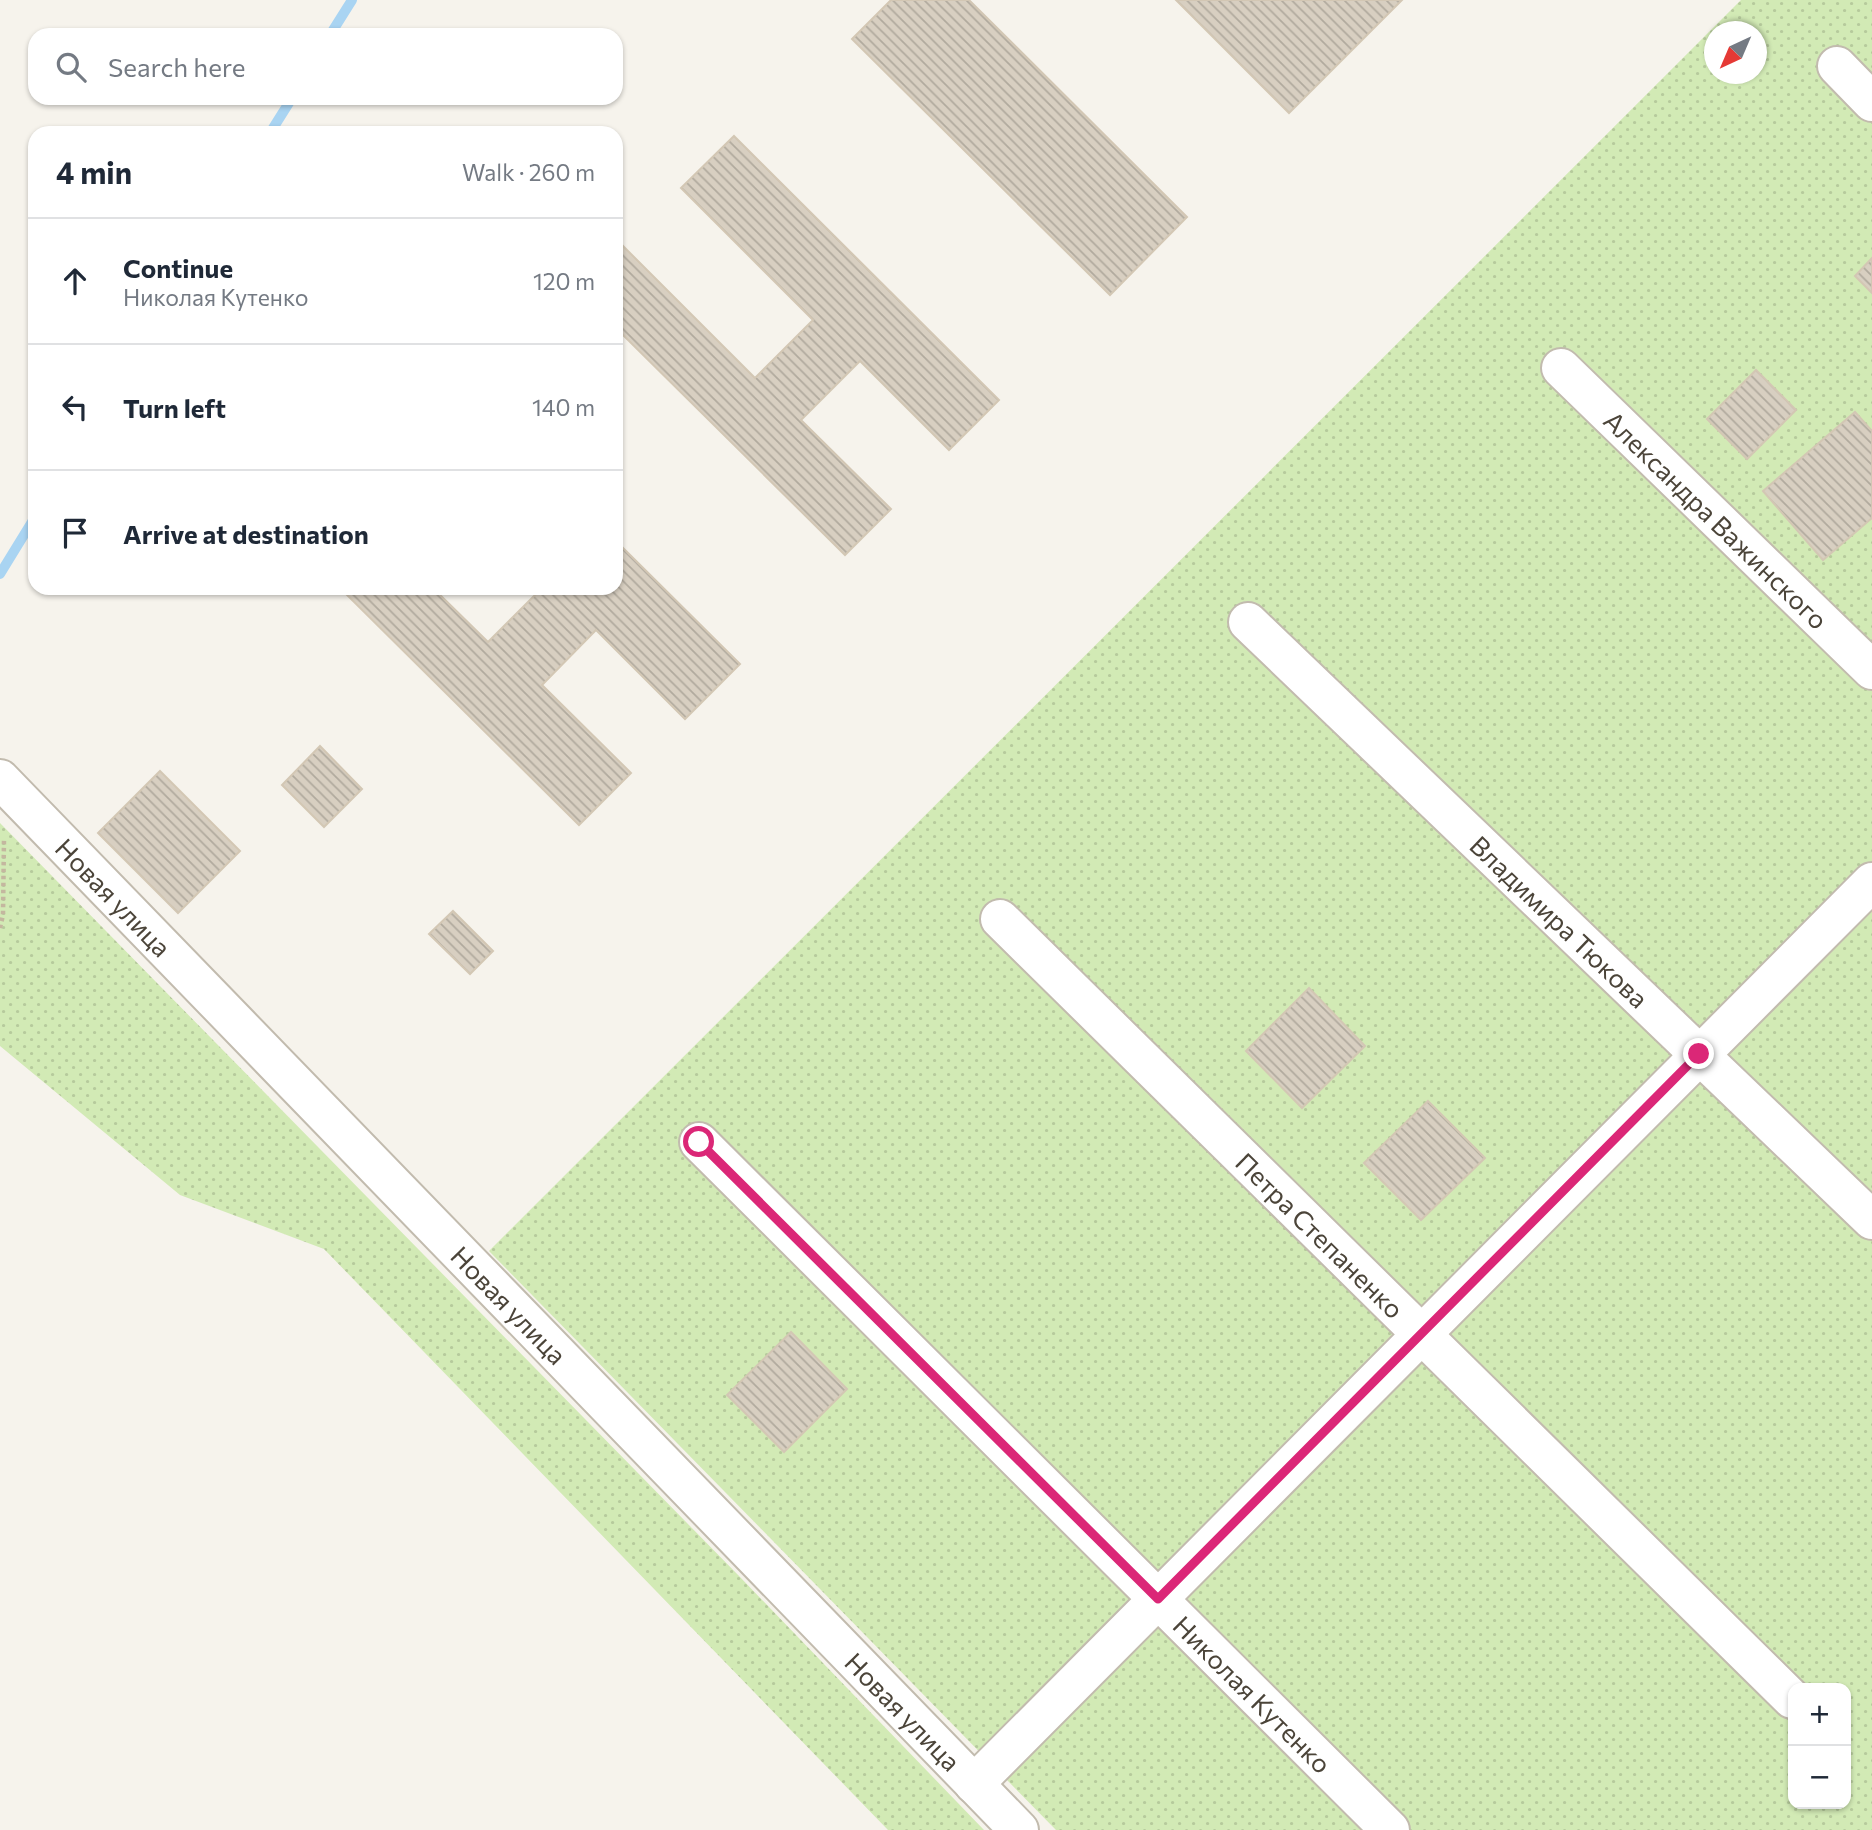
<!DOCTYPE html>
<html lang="en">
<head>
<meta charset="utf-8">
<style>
	body { margin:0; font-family:Commissioner,sans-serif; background:#f6f6f7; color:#1f2937 }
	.controls { position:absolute; right:21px; bottom:21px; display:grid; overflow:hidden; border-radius:14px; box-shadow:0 2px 5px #0004 }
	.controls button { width:63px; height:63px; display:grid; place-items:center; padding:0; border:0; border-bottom:2px solid #e0e1e3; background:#fff; color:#1f2937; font:35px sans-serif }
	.compass { position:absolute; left:1704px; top:21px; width:63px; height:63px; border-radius:50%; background:#fff; box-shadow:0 2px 5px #0004; rotate:224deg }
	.stop { position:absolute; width:21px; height:21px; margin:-16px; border:5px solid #db2777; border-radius:50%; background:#fff }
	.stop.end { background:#db2777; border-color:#fff; box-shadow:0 2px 7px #0008 }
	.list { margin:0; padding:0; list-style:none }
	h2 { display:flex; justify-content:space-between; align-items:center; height:91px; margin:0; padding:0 28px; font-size:30px }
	h2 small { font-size:23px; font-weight:400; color:#747a83 }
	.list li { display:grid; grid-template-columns:46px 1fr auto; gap:21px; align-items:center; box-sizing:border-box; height:126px; padding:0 28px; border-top:2px solid #e0e1e3 }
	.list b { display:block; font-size:26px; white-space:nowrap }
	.list p { margin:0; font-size:23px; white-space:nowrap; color:#747a83 }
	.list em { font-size:23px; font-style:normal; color:#747a83 }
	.icon { flex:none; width:38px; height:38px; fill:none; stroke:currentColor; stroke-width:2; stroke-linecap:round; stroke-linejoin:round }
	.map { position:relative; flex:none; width:1872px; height:1830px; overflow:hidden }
	.search { position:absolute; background:#fff; box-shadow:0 2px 5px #0004; left:28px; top:28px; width:595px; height:77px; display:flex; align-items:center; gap:18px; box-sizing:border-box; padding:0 24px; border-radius:21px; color:#747a83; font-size:26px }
	.panel { position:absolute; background:#fff; box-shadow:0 2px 5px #0004; left:28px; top:126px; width:595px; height:469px; border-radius:21px }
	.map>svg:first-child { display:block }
	.grass { fill:url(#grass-dots); fill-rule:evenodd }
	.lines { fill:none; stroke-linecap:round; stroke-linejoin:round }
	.stream { stroke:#a9d4f2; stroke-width:10 }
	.building { fill:url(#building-back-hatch); stroke:#d3c7b4; stroke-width:2 }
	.minor-casing { stroke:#c2bbae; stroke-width:42 }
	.path { stroke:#c4b79f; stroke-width:4.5; stroke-dasharray:3.5 3.5; stroke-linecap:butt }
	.minor { stroke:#fff; stroke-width:38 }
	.route { stroke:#db2777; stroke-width:9 }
	.labels { text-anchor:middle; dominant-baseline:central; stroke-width:5; stroke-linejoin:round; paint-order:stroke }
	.street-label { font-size:26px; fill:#4b4439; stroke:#fff }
</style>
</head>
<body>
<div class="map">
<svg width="1872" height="1830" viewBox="0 0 1872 1830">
	<defs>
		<pattern id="grass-dots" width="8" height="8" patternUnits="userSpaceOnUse" patternTransform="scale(1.75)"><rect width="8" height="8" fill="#d2eab5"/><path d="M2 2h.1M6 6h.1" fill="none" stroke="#b6ca9c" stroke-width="1.8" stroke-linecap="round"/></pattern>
		<pattern id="building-back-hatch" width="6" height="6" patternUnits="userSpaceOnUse" patternTransform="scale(1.75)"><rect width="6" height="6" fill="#d8cfc1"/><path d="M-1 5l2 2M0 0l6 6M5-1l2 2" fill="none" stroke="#b1aa9e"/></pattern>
	</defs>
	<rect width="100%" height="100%" fill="#f6f3ec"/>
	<path class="grass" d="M1741,0H1872V1830H1056L489,1251ZM1714,32H1756V74H1714ZM1793,1688H1846V1804H1793Z
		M0,823L740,1577L984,1830H888L324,1249L180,1195L0,1046Z"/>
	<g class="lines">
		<path class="stream" d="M330,35L352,0
			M270,133L292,98
			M0,574L35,517"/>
	</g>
	<path class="building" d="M891,0H969L1187,217L1110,295L852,39Z
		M1176,0H1402L1289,113Z
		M734,136L999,400L949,450L860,361L801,420L891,509L845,555L616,328V253L623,246L755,378L813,320L681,188Z
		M1872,258V293L1855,276Z
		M1756,370L1796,410L1747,459L1707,419Z
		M1855,412L1872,431V518L1823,560L1763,491Z
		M616,541L740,664L685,719L596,630L542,685L631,773L579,825L340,588H433L488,642L542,588H616Z
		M320,746L362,789L324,827L282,785Z
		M160,771L240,851L178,913L98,833Z
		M453,911L493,951L470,974L429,934Z
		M1309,988L1365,1046L1302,1108L1246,1051Z
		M1428,1101L1485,1158L1421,1220L1364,1163Z
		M791,1332L847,1389L784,1452L727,1395Z"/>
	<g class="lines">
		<defs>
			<g id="minor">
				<path d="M1837,66L1872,102"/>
				<path id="s1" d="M1561,368L1872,670"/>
				<path id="s2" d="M1248,622L1872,1220"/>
				<path id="s3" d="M0,779L1019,1830"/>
				<path id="s4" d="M1000,919L1792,1699"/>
				<path id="s5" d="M699,1142L1390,1830"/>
				<path d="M974,1784L1872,882"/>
			</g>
		</defs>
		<use href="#minor" class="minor-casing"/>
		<path class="path" d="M0,928L3,915L4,838"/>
		<use href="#minor" class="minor"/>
	</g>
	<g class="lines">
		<path class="route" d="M699,1142L1158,1599L1699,1054"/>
	</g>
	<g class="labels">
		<g class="street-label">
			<text stroke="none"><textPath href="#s1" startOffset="217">Александра Важинского</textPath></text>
			<text stroke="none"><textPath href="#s3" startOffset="164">Новая улица</textPath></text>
			<text stroke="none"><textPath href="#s2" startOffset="432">Владимира Тюкова</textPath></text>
			<text stroke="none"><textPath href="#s4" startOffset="450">Петра Степаненко</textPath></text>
			<text stroke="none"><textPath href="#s3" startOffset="732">Новая улица</textPath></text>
			<text stroke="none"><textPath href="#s5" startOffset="782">Николая Кутенко</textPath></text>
			<text stroke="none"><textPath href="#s3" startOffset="1298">Новая улица</textPath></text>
		</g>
	</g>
</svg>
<div class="controls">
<button>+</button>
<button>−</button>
</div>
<svg class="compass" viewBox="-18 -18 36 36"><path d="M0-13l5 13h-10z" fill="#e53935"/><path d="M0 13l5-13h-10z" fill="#747a83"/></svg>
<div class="stop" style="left:699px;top:1142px"></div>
<div class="stop end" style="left:1699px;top:1054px"></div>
<div class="search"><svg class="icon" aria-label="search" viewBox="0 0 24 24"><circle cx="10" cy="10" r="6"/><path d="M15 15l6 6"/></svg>Search here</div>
<section class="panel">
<h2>4 min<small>Walk · 260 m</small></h2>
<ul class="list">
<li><svg class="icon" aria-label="ahead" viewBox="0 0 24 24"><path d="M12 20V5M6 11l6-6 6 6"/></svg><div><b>Continue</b><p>Николая Кутенко</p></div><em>120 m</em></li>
<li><svg class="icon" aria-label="left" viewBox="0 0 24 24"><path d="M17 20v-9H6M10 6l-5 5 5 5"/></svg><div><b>Turn left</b></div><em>140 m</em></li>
<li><svg class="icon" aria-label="arrive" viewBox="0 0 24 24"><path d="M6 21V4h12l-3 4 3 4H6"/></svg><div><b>Arrive at destination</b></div></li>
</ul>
</section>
</div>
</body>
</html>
